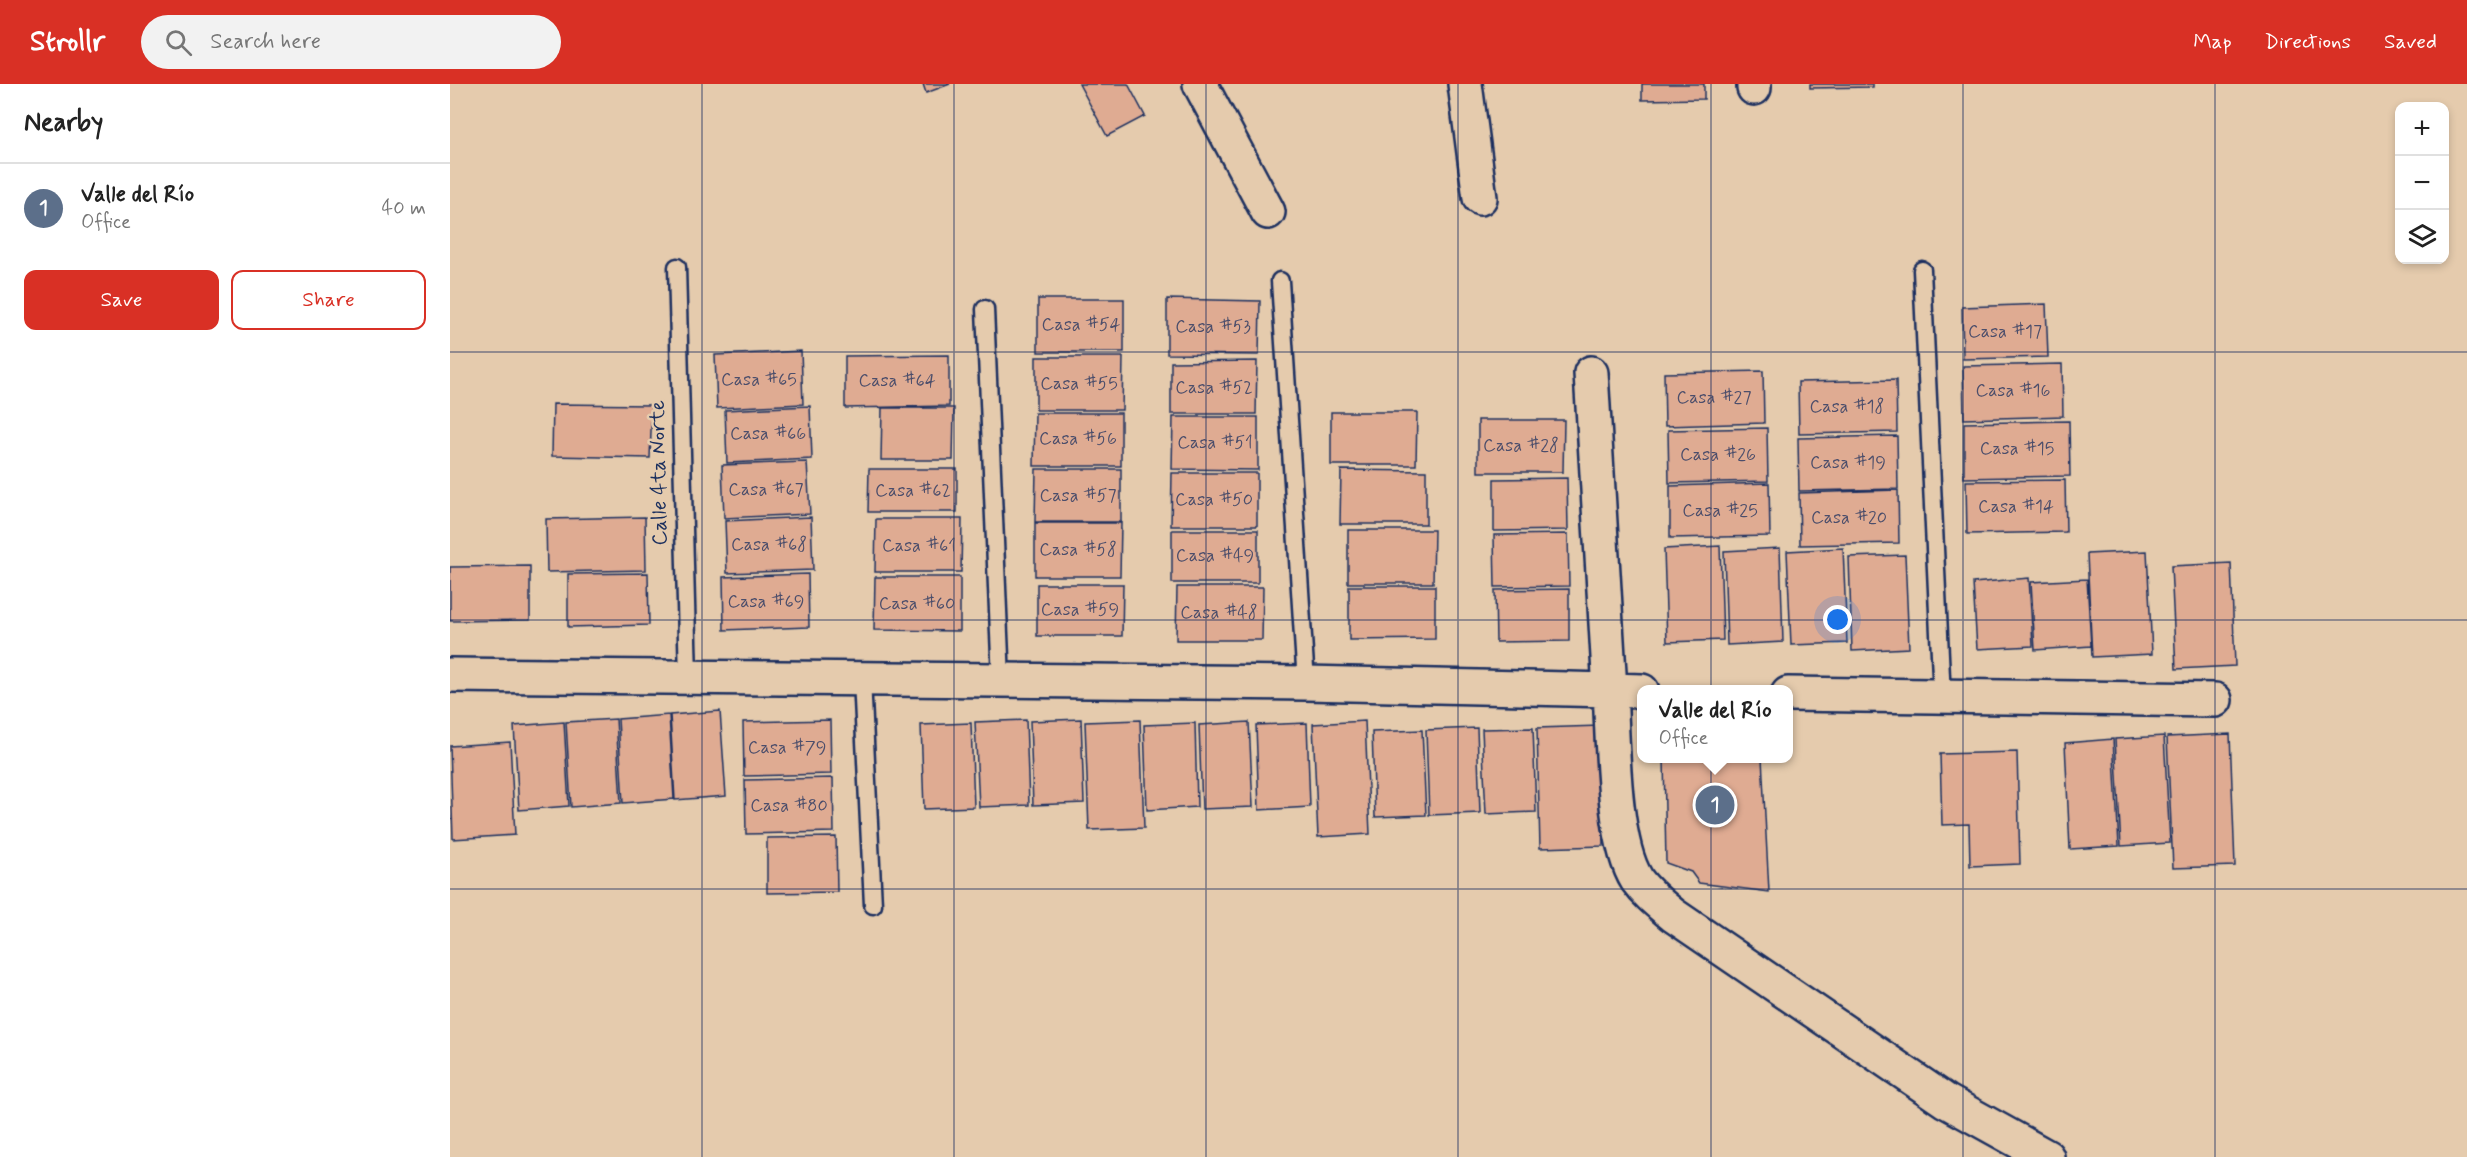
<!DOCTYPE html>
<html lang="en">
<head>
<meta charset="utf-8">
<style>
	body { margin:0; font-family:Mynerve,sans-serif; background:#f2f2f2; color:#222 }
	.controls { position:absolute; right:18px; top:18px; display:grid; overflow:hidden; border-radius:12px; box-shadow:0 3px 9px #0003 }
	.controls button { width:54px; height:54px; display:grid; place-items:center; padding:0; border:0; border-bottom:2px solid #e0e0e0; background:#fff; color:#222; font:30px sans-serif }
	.you { position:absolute; left:1388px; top:536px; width:21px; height:21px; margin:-15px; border:4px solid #fff; border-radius:50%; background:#1a73e8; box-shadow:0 0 0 9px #1a73e833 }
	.badge { display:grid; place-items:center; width:39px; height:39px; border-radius:50%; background:#d93025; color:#fff; font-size:20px; font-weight:700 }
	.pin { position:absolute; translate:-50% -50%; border:3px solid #fff; box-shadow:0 2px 6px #0006 }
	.popup { position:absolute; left:1187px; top:601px; width:156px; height:78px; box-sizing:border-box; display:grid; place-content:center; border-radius:12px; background:#fff; filter:drop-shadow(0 2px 4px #0005); font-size:20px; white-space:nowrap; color:#767676 }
	.popup b { font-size:22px; color:#222 }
	.popup::after { content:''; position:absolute; left:50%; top:100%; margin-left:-12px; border:12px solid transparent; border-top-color:#fff }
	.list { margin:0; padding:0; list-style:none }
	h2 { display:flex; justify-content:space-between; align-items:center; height:78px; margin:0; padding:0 24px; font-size:26px }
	h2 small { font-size:20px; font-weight:400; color:#767676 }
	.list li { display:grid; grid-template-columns:39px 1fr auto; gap:18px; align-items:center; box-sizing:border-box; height:90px; padding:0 24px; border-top:2px solid #e0e0e0 }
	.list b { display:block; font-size:22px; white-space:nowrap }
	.list p { margin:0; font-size:20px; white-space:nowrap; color:#767676 }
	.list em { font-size:20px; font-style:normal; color:#767676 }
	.actions { display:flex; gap:12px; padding:18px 24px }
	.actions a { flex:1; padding:14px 0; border:2px solid #d93025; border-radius:12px; text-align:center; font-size:21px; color:#d93025 }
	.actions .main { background:#d93025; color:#fff }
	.icon { flex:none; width:33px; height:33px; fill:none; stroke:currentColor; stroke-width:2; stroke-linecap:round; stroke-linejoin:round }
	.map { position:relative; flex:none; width:2017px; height:1073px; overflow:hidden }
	header { display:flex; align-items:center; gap:36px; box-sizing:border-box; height:84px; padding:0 30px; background:#d93025; color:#fff }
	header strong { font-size:28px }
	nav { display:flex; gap:33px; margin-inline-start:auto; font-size:21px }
	.search { width:420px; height:54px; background:#f2f2f2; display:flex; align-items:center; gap:15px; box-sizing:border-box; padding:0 21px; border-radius:33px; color:#767676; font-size:22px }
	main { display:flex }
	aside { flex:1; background:#fff }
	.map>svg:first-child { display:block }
	.building { fill:#dfab92; stroke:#1b2f5e; stroke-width:1.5 }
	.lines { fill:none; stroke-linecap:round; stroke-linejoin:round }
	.service-casing { stroke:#1b2f5e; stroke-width:21 }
	.minor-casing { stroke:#1b2f5e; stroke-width:38 }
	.service { stroke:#e5cbad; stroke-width:16 }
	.minor { stroke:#e5cbad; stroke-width:33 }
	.grid { fill:none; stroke:#1b2f5e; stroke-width:1.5; stroke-opacity:0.55 }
	.labels { text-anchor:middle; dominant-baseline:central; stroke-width:5; stroke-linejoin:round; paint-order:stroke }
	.number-label { font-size:18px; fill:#4c4e6b }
	.street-label { font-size:21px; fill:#1b2f5e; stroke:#e5cbad }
</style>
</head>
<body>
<header>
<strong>Strollr</strong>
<div class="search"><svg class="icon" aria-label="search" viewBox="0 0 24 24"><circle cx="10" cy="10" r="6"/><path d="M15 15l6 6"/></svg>Search here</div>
<nav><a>Map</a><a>Directions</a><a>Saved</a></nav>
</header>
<main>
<aside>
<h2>Nearby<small></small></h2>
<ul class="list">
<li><span class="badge" style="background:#5c6f8a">1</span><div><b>Valle del Río</b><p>Office</p></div><em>40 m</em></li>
</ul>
<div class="actions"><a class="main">Save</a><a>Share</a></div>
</aside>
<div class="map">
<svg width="2017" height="1073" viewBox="0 0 2017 1073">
	<rect width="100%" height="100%" fill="#e5cbad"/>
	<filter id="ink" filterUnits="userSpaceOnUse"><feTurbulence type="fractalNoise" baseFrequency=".0167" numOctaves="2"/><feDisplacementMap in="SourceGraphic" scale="12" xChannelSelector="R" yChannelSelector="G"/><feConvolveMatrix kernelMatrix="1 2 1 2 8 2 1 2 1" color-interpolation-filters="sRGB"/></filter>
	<g filter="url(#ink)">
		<path class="building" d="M473,0H500L476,9Z
			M629,0H678L695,32L657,52Z
			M1192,0H1254V15L1192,16Z
			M1360,0H1423V3L1360,4Z
			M588,215H674V268H588Z
			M717,215L810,217L809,271L717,270Z
			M1596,220L1598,273L1513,275L1512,223Z
			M351,267L353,320L267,324L265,271Z
			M499,271V322L395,324V272Z
			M586,273H673L672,326H586Z
			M807,277L806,330H721V278Z
			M1612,280L1613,332L1514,335L1513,282Z
			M1313,287L1314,339L1215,342L1214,289Z
			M1446,296L1447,348L1349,350L1348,298Z
			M103,320L202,321L200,374L102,372Z
			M360,322L362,375L277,379L275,326Z
			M432,324H504L503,376H431Z
			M881,328H967L966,381H881Z
			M585,329H671V382H584Z
			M723,333H808V386L722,385Z
			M1028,336H1114L1113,388H1028Z
			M1619,337L1620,392L1514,394V339Z
			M1317,344L1318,397L1219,399L1218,346Z
			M1447,352L1448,405L1349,407L1348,354Z
			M357,378L360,430L274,434L272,381Z
			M419,385H507V428H418Z
			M586,385H671V438H585Z
			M891,386L976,387V440H890Z
			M722,389H807V442H721Z
			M1117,394L1118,446L1044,447V395Z
			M1615,396L1616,448L1517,450L1516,397Z
			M1319,399L1320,452L1220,454V402Z
			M1448,406L1449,459L1350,461L1349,409Z
			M195,433L196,486L97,488L96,435Z
			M361,433L363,486L277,489L275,437Z
			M426,435H512L511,488H425Z
			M585,439H671L670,492H585Z
			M722,446H808V499H722Z
			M898,446H984L983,499H898Z
			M1118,450L1119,502L1045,503L1044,451Z
			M1270,462L1273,556L1217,558L1214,465Z
			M1330,464L1333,558L1277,561L1274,467Z
			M1393,464L1397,559L1341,561L1337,467Z
			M1697,467L1702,570L1642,573L1637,470Z
			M1455,471L1459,564L1402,567L1399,473Z
			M1781,479L1785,582L1726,585L1721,482Z
			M80,482V536L0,537V483Z
			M198,489L199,541L118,543V490Z
			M358,490L359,543L274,546L273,493Z
			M425,493H510V547L424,546Z
			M1579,494L1583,562L1527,565L1523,499Z
			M1637,495L1641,562L1585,566L1581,498Z
			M587,500H673L672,552H587Z
			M899,502H985V555L899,556Z
			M727,503H813L812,556H726Z
			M1119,505V557L1046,558L1045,506Z
			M270,627L276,712L225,716L220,631Z
			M219,631L224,715L173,719L168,635Z
			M166,635L171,719L121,723L116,638Z
			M631,635L634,719L583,721L580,637Z
			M380,636L381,690L294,692L293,638Z
			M576,636L579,721L529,723L525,638Z
			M690,636L694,744L639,746L635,638Z
			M915,637L920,750L868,753L863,640Z
			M114,638L119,722L69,726L64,642Z
			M799,638L803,723L752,725L749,641Z
			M521,639L524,723L474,725L471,641Z
			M745,639L747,723L697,726L694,641Z
			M857,639L860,723L809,726L806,641Z
			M1150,642L1153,762L1090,764L1087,644Z
			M1027,644L1030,729L979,731L976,646Z
			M1083,644L1086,728L1036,730L1032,645Z
			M972,646L976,731L925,733L922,648Z
			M1780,650L1785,782L1723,784L1717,653Z
			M1714,652L1720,759L1671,762L1665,655Z
			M1663,655L1669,762L1620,765L1615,659Z
			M60,658L65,751L3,755L0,662Z
			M1567,668L1570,780L1520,782L1519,740L1492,741L1490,670Z
			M1214,674H1312L1319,808L1249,799L1241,788L1216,779Z
			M383,694L384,748L296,750L295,696Z
			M386,753L387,808L317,809V754Z"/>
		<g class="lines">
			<defs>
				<path id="service" d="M227,183L238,593
					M1472,186L1492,614
					M830,197L856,599
					M535,225L551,596
					M412,595L423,821"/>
				<path id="minor" d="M750,0L818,128
					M1015,0L1030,114
					M1304,0V4
					M1141,289L1160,606L1192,607
					M0,591L856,599L1160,606C1163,655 1162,757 1187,796C1197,810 1210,820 1223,831L1496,1017L1597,1073
					M1338,610L1765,616"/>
			</defs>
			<use href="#service" class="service-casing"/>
			<use href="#minor" class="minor-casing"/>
			<use href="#service" class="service"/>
			<use href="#minor" class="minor"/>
		</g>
	</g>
	<path class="grid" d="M252,0V1073M504,0V1073M756,0V1073M1008,0V1073M1261,0V1073M1513,0V1073M1765,0V1073M0,268H2017M0,536H2017M0,805H2017"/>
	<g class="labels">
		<g class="number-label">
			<text x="631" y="241">Casa #54</text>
			<text x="763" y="243">Casa #53</text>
			<text x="1555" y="248">Casa #17</text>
			<text x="309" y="296">Casa #65</text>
			<text x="447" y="297">Casa #64</text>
			<text x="629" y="300">Casa #55</text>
			<text x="764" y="304">Casa #52</text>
			<text x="1563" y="307">Casa #16</text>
			<text x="1264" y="314">Casa #27</text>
			<text x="1397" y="323">Casa #18</text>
			<text x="318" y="350">Casa #66</text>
			<text x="628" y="355">Casa #56</text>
			<text x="765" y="359">Casa #51</text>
			<text x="1071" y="362">Casa #28</text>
			<text x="1567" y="365">Casa #15</text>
			<text x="1268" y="371">Casa #26</text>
			<text x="1398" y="379">Casa #19</text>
			<text x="316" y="406">Casa #67</text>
			<text x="463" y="407">Casa #62</text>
			<text x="628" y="412">Casa #57</text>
			<text x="764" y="416">Casa #50</text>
			<text x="1566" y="423">Casa #14</text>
			<text x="1270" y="427">Casa #25</text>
			<text x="1399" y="434">Casa #20</text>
			<text x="319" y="461">Casa #68</text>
			<text x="469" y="462">Casa #61</text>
			<text x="628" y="466">Casa #58</text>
			<text x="765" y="472">Casa #49</text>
			<text x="316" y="518">Casa #69</text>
			<text x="467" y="520">Casa #60</text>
			<text x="630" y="526">Casa #59</text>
			<text x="769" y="529">Casa #48</text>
			<text x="337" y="664">Casa #79</text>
			<text x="339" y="722">Casa #80</text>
		</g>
		<g class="street-label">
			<text transform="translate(209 389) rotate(-91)">Calle 4ta Norte</text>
		</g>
	</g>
</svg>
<div class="controls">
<button>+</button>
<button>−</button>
<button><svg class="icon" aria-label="layers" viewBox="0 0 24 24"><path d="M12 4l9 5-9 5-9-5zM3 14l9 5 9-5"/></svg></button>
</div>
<div class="you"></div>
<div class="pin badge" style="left:1265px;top:721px;background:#5c6f8a">1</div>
<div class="popup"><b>Valle del Río</b>Office</div>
</div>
</main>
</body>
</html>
